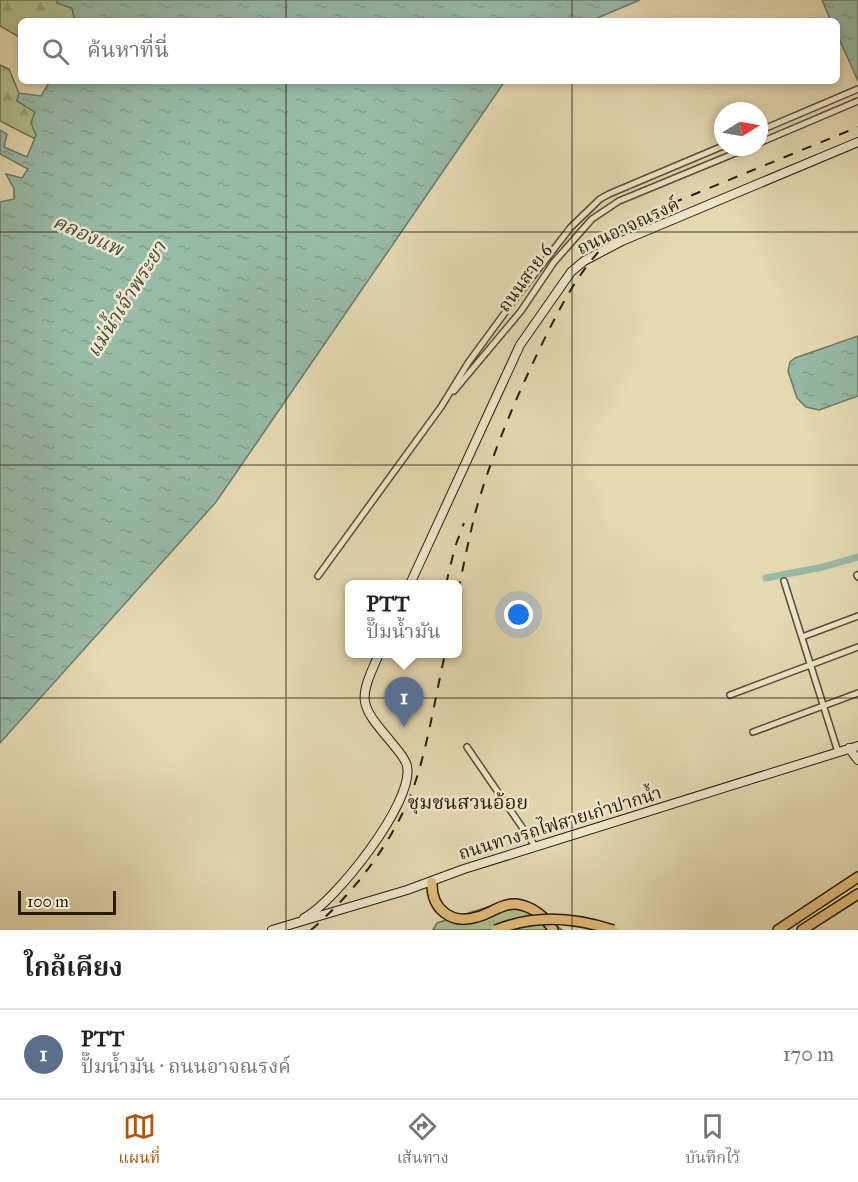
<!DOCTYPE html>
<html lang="th">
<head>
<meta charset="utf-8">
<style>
	body { margin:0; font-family:"IM FELL Great Primer","Noto Serif Thai",serif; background:#f2f2f2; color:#222 }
	.compass { position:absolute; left:714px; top:102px; width:54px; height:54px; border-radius:50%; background:#fff; box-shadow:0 3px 9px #0003; rotate:79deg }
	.scale { position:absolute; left:18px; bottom:15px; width:98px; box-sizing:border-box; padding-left:6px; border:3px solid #271b0b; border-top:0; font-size:16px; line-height:21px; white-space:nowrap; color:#271b0b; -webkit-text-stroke:4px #efe7ce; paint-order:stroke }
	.you { position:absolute; left:519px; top:615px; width:21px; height:21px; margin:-15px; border:4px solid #fff; border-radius:50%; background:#1a73e8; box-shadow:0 0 0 9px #1a73e833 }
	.badge { display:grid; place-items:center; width:39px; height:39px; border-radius:50%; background:#b45309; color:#fff; font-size:20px; font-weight:700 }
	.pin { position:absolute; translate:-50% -50px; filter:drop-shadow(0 2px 3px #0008) }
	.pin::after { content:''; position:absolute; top:32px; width:21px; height:18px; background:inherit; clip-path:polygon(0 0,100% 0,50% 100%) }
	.popup { position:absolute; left:345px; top:580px; width:117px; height:78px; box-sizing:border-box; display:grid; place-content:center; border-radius:9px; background:#fff; filter:drop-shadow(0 2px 4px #0005); font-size:20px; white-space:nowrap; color:#767676 }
	.popup b { font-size:22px; color:#222 }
	.popup::after { content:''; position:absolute; left:50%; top:100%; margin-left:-12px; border:12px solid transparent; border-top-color:#fff }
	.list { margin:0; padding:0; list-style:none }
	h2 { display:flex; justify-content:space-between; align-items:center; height:78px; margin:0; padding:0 24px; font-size:26px }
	h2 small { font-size:20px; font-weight:400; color:#767676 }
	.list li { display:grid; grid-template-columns:39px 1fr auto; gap:18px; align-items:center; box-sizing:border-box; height:90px; padding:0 24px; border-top:2px solid #e0e0e0 }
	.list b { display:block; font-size:22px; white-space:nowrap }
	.list p { margin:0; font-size:20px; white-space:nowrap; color:#767676 }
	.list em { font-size:20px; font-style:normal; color:#767676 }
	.icon { flex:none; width:33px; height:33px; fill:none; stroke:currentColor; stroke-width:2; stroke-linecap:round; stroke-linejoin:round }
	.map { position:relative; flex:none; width:858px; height:930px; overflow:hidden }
	.search { position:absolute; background:#fff; box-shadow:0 3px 9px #0003; left:18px; right:18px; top:18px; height:66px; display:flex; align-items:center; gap:15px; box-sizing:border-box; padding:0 21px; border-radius:9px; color:#767676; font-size:22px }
	.sheet { height:168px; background:#fff }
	nav { display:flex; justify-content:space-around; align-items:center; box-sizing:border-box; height:84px; border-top:2px solid #e0e0e0; background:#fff; font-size:16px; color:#767676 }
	nav a { display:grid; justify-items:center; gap:3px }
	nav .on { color:#b45309 }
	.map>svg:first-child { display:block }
	.grass { fill:url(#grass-tufts); stroke:#6c6e4e; stroke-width:1.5 }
	.forest { fill:url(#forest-firs); stroke:#6c6e4e; stroke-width:1.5 }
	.water { fill:url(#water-ripples); stroke:#6a7b69; stroke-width:1.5 }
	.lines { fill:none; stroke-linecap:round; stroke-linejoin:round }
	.canal { stroke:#97bba8; stroke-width:7 }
	.street-casing { stroke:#574b35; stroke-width:8 }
	.secondary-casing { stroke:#271b0b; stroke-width:10 }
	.highway-casing { stroke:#271b0b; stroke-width:12 }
	.street { stroke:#efe7ce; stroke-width:5 }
	.secondary { stroke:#efe7ce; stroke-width:8 }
	.highway { stroke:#e3bd7a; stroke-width:9 }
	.rail { stroke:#271b0b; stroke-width:2; stroke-dasharray:10 10; stroke-linecap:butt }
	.highway-bridge-casing { stroke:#271b0b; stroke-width:12; stroke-linecap:butt }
	.highway-bridge { stroke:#e3bd7a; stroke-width:9 }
	.grid { fill:none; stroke:#271b0b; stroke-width:1.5; stroke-opacity:0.55 }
	.labels { text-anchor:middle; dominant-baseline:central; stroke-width:5; stroke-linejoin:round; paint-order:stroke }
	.street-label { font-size:18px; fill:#271b0b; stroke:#efe7ce }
	.water-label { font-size:20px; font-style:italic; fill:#494b3a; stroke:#efe7ce }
	.neighbourhood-label { font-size:20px; fill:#271b0b; stroke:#efe7ce }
</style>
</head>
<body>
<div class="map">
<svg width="858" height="930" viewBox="0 0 858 930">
	<defs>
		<pattern id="grass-tufts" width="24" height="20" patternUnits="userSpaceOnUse" patternTransform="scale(1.5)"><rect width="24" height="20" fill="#b0c190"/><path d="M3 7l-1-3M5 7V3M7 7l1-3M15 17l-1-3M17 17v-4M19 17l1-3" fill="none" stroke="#97a57b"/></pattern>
		<pattern id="forest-firs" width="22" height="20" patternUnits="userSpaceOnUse" patternTransform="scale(1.5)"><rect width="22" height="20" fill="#b0c190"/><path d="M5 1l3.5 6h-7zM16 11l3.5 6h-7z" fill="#97a57b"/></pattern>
		<pattern id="water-ripples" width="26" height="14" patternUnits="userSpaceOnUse" patternTransform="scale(1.5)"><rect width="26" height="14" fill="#97bba8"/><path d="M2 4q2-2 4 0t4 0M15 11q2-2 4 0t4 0" fill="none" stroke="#82a08f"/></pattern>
	</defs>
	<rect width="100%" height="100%" fill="#e6dab3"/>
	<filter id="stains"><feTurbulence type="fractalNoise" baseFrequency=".00333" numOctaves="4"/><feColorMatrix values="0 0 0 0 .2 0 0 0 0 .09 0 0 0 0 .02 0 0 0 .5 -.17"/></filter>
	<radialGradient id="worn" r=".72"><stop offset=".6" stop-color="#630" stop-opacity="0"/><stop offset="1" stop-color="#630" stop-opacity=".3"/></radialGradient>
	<path class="grass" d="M513,899L534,908L562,930H433L437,923Z"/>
	<path class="forest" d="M0,0H58L57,3L72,8L75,21H21V38L0,26Z
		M0,65L9,69L19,93L17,101L35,112L31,123L36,135L35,139L0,121Z"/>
	<path class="water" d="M58,0H640L590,21H75L72,8L57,3Z
		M822,0H858V81L837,34V21H831Z
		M50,81H505L216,502L0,743V202L14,199V189L6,174L22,178L28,169L0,154V130L7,134L4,147L27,157L36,135L31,123L35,112L17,101L19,93L41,96Z
		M858,336V396L819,410L806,407L797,398L788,371L790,362L795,358Z"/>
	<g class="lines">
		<path class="canal" d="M766,578L823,567L858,557"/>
		<defs>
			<path id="street" d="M759,131L858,89
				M759,143L858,101
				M454,391L521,311L554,262L592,219L619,201L750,147
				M857,575L858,577
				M318,576L441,407L468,363L512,303L571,227L600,199L609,194L723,146
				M784,581L838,752
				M802,637L858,616
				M730,695L858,647
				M753,732L858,693
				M467,747L535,846"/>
			<path id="secondary" d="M410,584L520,345L571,272L584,261L622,241L858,142
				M849,748L858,760
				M304,918C335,902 415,801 407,766C405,757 397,750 392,743C358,703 358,701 379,654
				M272,930L407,890L464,869L858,746"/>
			<path id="highway" d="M432,882C431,909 451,925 477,917C490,914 502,903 516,904C532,906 546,917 553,930
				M778,930L858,877
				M802,930L858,894"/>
		</defs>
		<use href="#street" class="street-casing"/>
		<use href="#secondary" class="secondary-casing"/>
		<use href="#highway" class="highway-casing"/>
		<use href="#street" class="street"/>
		<use href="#secondary" class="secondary"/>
		<use href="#highway" class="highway"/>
		<path class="rail" d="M446,584L455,547L464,523
			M458,591C464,564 469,537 476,510C492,454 515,400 540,348C566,295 592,243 646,214L858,127
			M311,930C354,893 393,842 413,789C428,746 435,698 445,654"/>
		<defs>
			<path id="highway-bridge" d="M496,930C535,914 574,917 613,930"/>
		</defs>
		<use href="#highway-bridge" class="highway-bridge-casing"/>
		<use href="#highway-bridge" class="highway-bridge"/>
	</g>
	<path class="grid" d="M286,0V21M572,0V21M286,81V930M572,81V930M0,232H858M0,465H858M0,698H858"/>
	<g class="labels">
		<g class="street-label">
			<text transform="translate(628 226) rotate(-25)">ถนนอาจณรงค์</text>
			<text transform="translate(525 278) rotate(-54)">ถนนสาย 6</text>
			<text transform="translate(560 823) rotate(-17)">ถนนทางรถไฟสายเก่าปากน้ำ</text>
		</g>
		<g class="water-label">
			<text transform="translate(88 235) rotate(24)">คลองแพ</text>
			<text transform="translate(126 299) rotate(-58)">แม่น้ำเจ้าพระยา</text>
		</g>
		<g class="neighbourhood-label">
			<text x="468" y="802">ชุมชนสวนอ้อย</text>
		</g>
	</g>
	<rect width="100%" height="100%" filter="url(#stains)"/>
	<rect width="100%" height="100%" fill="url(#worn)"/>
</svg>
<svg class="compass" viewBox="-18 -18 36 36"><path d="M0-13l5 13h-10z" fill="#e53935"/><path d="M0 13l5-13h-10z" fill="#767676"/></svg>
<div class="scale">100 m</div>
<div class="you"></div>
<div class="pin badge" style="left:404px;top:727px;background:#5c6f8a">1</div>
<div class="popup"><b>PTT</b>ปั๊มน้ำมัน</div>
<div class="search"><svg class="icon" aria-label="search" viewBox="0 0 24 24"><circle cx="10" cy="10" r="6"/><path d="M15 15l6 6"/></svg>ค้นหาที่นี่</div>
</div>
<section class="sheet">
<h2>ใกล้เคียง<small></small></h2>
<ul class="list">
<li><span class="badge" style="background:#5c6f8a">1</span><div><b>PTT</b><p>ปั๊มน้ำมัน · ถนนอาจณรงค์</p></div><em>170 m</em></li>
</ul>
</section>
<nav>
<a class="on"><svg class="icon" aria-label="map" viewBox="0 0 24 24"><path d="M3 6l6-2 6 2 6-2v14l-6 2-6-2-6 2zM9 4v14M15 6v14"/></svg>แผนที่</a>
<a><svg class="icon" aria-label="directions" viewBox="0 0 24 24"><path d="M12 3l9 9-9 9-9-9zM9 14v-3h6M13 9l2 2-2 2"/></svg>เส้นทาง</a>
<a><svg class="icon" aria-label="saved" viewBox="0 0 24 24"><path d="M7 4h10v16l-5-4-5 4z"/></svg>บันทึกไว้</a>
</nav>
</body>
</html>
